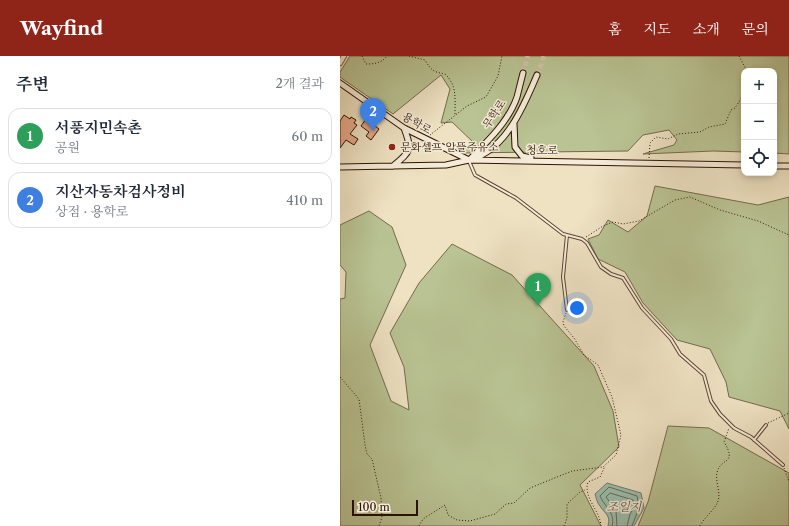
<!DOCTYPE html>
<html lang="ko">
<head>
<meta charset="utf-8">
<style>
	body { margin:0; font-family:"Libre Caslon Text","Noto Serif KR",serif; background:#f6f6f7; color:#1f2937 }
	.controls { position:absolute; right:12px; top:12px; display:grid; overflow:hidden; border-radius:8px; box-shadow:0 2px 6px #0003 }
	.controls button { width:36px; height:36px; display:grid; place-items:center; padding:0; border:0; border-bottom:1px solid #e0e1e3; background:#fff; color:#1f2937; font:20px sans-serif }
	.scale { position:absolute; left:12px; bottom:10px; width:66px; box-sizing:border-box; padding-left:4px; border:2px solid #2f1204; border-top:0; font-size:11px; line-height:14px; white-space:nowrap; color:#2f1204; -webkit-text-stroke:3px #f4ecd8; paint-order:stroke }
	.you { position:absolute; left:237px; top:252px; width:14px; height:14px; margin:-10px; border:3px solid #fff; border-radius:50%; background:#1a73e8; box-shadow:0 0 0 6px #1a73e833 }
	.badge { display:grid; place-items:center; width:26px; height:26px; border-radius:50%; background:#8f2418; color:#fff; font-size:13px; font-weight:700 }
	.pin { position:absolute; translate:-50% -33px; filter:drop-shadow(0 1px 2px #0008) }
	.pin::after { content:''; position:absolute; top:21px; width:14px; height:12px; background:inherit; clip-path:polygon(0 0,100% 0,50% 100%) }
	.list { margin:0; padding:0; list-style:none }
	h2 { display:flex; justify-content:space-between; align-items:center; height:52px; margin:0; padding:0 16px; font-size:17px }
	h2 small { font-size:13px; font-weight:400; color:#747a83 }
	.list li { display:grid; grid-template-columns:26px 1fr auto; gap:12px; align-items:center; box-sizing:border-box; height:56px; margin:0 8px 8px; padding:0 8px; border:1px solid #e0e1e3; border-radius:12px }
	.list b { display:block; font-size:15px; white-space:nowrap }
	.list p { margin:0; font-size:13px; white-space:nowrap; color:#747a83 }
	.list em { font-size:13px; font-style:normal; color:#747a83 }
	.icon { flex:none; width:22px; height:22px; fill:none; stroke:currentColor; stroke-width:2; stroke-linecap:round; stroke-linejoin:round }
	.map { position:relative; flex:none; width:449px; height:470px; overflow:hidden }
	header { display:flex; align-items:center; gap:24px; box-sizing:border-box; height:56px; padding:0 20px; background:#8f2418; color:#fff }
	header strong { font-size:19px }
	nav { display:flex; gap:22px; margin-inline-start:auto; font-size:14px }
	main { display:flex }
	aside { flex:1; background:#fff }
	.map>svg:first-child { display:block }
	.green { fill:#b9c393; stroke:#746a4c }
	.water { fill:#9abfae; stroke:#6f7a6a }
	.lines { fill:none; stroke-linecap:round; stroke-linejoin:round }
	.shore { stroke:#646859; stroke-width:1 }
	.building { fill:#e7ac89; stroke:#2f1204 }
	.secondary-tunnel { stroke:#d1c3a6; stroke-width:5; stroke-dasharray:5 2.5; stroke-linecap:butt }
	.service-casing { stroke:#5f4634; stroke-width:4 }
	.tertiary-casing { stroke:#5f4634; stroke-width:6 }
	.secondary-casing { stroke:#2f1204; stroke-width:7 }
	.path { stroke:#2f1204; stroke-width:1; stroke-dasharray:1 2; stroke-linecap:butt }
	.service { stroke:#f4ecd8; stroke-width:2 }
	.tertiary { stroke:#f4ecd8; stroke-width:4.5 }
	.secondary { stroke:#f4ecd8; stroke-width:5 }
	.poi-dot { fill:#8f2418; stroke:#f4ecd8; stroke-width:1.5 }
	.labels { text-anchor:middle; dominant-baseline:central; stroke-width:3; stroke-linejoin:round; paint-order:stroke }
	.street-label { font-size:11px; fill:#2f1204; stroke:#f4ecd8 }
	.poi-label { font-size:11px; fill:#2f1204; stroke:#f4ecd8; text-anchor:start }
	.water-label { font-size:12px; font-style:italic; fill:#544f40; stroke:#f4ecd8 }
</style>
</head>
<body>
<header>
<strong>Wayfind</strong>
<nav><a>홈</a><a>지도</a><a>소개</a><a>문의</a></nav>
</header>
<main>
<aside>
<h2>주변<small>2개 결과</small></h2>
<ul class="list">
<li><span class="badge" style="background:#2e9e5b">1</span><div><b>서풍지민속촌</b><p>공원</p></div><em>60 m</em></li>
<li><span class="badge" style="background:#3f7fe0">2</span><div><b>지산자동차검사정비</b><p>상점 · 용학로</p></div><em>410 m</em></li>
</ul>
</aside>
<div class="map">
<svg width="449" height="470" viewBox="0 0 449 470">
	<rect width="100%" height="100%" fill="#eee2c3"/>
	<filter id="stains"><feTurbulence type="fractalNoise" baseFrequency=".005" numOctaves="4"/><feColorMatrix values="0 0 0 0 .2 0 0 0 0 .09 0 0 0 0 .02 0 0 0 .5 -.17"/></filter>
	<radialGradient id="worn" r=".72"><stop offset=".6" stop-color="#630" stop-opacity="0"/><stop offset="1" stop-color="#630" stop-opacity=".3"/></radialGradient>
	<path class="green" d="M10,0H449V98L434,97V15H404V96L373,95L303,98L334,89L337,84L329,74L303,79L288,95L118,97L134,87L112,66L101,67L110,33L101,19L53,58L0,21V16Z
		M315,130L418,149L449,141V373L440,355L389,341L386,326L370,293L337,284L303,247L285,216L258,203L248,183L259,179L268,164L288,176L307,160Z
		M29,155L52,171L66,209L30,289L51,345L69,354L64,311L50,277L79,227L112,188L172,219L254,310L273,355L279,391L240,429L261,470H0V243L5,242L6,216L0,209V169Z
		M328,370L369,372L449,417V470H298L308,446Z"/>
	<path class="water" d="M267,427L301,437L304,452L294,470H268C271,459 265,458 260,450C257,447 256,441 255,438Z"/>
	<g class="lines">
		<path class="shore" d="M272,470C276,457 264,450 260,440L269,431L297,440L299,452L292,470
			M277,470L276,455L266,441L270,437L293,444L294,452L290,458L287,470"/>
	</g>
	<path class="building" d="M4,59L10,63L11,61L16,64L14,67L17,69L10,78L18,83L14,89L6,84L0,92V65Z
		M28,60L32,62L30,66L39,73L31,84L26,80L29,76L21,70Z"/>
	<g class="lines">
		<path class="secondary-tunnel" d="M183,17L188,0
			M197,19L204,0"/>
		<defs>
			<path id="service" d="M129,105L135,119L176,142L223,178L242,183L247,187L261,211L271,218L283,222L302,252L331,283L340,298L364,319L371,345L380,358L394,372L411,381L443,409
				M227,254L223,221L227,179
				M414,384L426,369"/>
			<path id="tertiary" d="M0,7L4,0"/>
			<path id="secondary" d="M0,27L64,72L129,104
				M174,68L175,91L182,100L191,102
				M134,102C167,92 185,47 197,19
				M130,103C147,86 169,65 177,41C179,33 181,25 183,17
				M53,110C72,95 72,93 64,72
				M434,110H449
				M0,111L106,109L129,104L404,109"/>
		</defs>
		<use href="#service" class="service-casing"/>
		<use href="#tertiary" class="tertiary-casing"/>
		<use href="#secondary" class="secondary-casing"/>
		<path class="path" d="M22,0L26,8C34,8 42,7 47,0
			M69,0L85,4C91,14 93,16 105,18C117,29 115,43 115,58
			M399,0L407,15
			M90,79L127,50L146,41L158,20L162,0
			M309,102L310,87L316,81L328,83L338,78L360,76L369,71L385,68L391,54L395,52L404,38
			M246,181L263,170L273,166L283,168L299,165L335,144L350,141L380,154L418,165L449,179
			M0,321L19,343L25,389L27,398L32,403L41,442L42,461L39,470
			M428,367L449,357
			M444,412L449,426
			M79,470L83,463L105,449L108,459L117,464L130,465L155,458L166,448L174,447L190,432L232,415L263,411L276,399L281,379L272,341L258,309L244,299L234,282L224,270L223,266L226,257
			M224,470L227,462V448L240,436L245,434
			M261,470C260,454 243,442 248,426L260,421L265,410
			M360,470C364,461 375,454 378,445C381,437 375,425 377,417C380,401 398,409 384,386L389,372"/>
		<use href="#service" class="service"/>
		<use href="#tertiary" class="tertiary"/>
		<use href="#secondary" class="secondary"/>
	</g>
	<circle class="poi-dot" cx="52" cy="91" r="4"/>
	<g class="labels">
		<g class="street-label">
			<text transform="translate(154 58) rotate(-56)">무학로</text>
			<text transform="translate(77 67) rotate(30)">용학로</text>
			<text transform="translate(202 94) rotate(1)">청호로</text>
		</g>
		<g class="poi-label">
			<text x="60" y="91">문화셀프 알뜰주유소</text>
		</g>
		<g class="water-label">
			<text x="284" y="450">조일지</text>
		</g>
	</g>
	<rect width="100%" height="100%" filter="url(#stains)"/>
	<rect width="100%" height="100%" fill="url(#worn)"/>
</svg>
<div class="controls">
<button>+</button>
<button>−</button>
<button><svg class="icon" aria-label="locate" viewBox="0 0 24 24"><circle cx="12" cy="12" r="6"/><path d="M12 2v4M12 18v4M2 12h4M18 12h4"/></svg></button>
</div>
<div class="scale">100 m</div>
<div class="you"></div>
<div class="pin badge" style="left:198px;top:250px;background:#2e9e5b">1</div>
<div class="pin badge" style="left:33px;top:75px;background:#3f7fe0">2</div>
</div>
</main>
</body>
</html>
